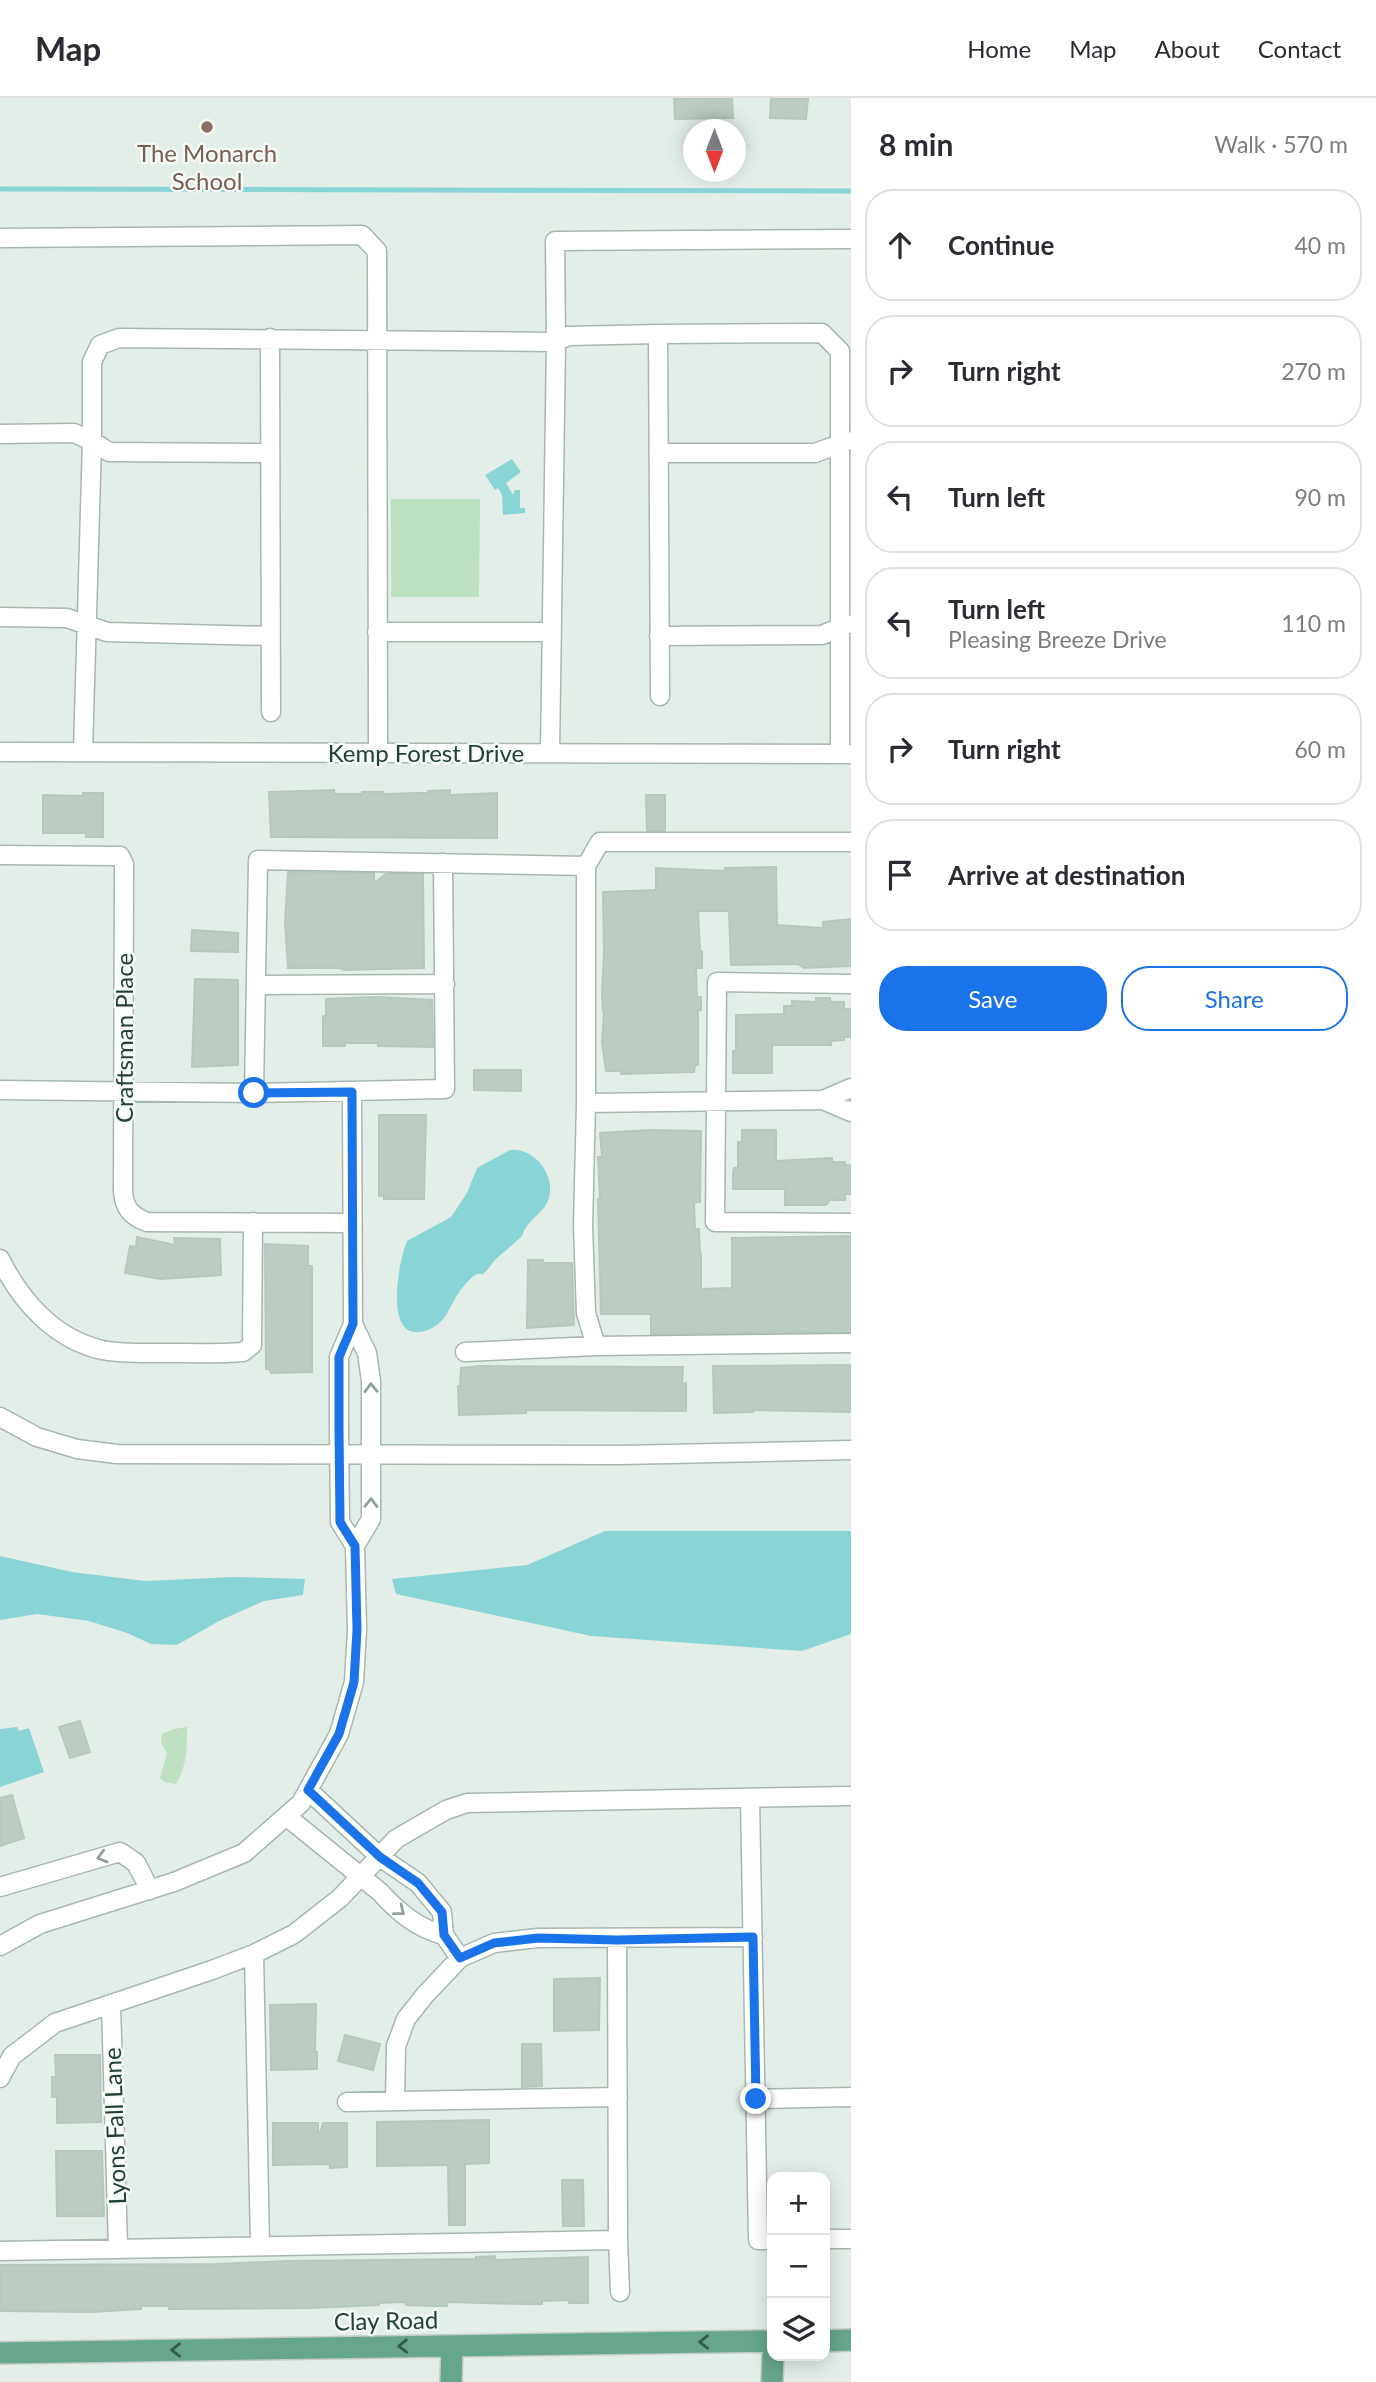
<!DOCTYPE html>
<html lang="en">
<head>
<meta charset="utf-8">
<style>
	body { margin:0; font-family:Lato,sans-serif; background:#f2f2f3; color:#2b2b33 }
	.controls { position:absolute; right:21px; bottom:21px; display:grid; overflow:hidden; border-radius:14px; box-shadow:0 4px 18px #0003 }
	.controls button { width:63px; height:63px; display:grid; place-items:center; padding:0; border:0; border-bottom:2px solid #e1e1e2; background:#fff; color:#2b2b33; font:35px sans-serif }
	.compass { position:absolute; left:683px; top:21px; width:63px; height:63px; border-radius:50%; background:#fff; box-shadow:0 4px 18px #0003; rotate:180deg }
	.stop { position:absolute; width:21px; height:21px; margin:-16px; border:5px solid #1a73e8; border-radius:50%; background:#fff }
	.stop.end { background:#1a73e8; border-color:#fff; box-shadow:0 2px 7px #0008 }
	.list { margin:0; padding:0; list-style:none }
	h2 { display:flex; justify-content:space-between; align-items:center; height:91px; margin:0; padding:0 28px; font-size:30px }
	h2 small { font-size:23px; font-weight:400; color:#7c7c81 }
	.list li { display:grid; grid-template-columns:46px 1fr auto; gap:21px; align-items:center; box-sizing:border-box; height:112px; margin:0 14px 14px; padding:0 14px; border:2px solid #e1e1e2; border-radius:28px }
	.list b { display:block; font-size:26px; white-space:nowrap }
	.list p { margin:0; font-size:23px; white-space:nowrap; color:#7c7c81 }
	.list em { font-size:23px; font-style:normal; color:#7c7c81 }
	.actions { display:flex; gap:14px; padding:21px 28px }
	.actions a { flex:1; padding:16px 0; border:2px solid #1a73e8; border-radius:28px; text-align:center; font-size:24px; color:#1a73e8 }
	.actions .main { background:#1a73e8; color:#fff }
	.icon { flex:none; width:38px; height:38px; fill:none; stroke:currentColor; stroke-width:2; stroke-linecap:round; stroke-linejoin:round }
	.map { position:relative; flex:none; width:851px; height:2284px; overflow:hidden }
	header { display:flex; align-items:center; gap:42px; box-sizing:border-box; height:98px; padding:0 35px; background:#fff; border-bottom:2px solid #e1e1e2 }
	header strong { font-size:33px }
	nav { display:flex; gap:38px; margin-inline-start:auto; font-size:24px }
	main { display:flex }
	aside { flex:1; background:#fff }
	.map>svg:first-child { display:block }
	.green { fill:#bce0c0 }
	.water { fill:#89d5d6 }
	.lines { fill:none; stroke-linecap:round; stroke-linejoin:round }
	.stream { stroke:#89d5d6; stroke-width:5 }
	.building { fill:#bcccc3; stroke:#b6c8be; stroke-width:2 }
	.minor-casing { stroke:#a6b7ae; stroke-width:21 }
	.major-casing { stroke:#c1cac6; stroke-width:24 }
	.minor { stroke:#fff; stroke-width:18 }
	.major { stroke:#66a68c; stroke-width:21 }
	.oneway { stroke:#90a09a }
	.oneway2 { stroke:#335a4a }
	.route { stroke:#1a73e8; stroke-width:9 }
	.education-dot { fill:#8d6e63; stroke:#f5faf7; stroke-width:2.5 }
	.labels { text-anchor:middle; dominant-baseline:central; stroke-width:5; stroke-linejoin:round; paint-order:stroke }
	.education-label { font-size:24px; fill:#785e54; stroke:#f5faf7 }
	.street-label { font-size:24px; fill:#224134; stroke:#f5faf7 }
</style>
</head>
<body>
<header>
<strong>Map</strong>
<nav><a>Home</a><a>Map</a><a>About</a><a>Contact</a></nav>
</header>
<main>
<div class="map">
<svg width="851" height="2284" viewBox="0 0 851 2284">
	<rect width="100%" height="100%" fill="#e4eee8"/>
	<path class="green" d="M391,401H480L479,499H391Z
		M187,1629C187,1650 187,1668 176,1686L165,1684L160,1680L167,1656L161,1644L162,1636L174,1631Z"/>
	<path class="water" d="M512,361L521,374L506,385L513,397L515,392H520V410H525V415L503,417L502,397L498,390L495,392L485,377Z
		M510,1052C537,1049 560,1083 546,1107C540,1116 530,1122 525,1131C521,1138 525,1135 520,1140C512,1148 503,1154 495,1162C492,1165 489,1171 485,1174C480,1179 482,1174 475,1177C472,1179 466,1185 464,1188C451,1202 449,1222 432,1230C381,1255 398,1164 407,1143L451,1119L467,1095L477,1070Z
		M605,1433H851V1536L802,1553L591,1538L396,1496L392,1481L527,1467Z
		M0,1458L72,1474L145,1483L234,1479L305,1481L303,1497L264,1503L219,1523L177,1547L151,1546L127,1535L89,1523L37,1516L0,1522Z
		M17,1629L19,1633L29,1630L44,1674L0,1689V1631Z"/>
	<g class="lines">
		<path class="stream" d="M0,91L851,93"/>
	</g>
	<path class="building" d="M674,0H732L733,20L675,21Z
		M771,0H808L806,21L770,20Z
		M334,692V696H362V694H383V696L418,695H428V693L450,692V697L497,695V740L271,739L269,694Z
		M83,695H103V739H86V735H43V697L83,698Z
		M646,697H665V733H647Z
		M776,769L777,827L823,830V824L851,821V868L804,870L798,866L731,867L729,813H698L700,853H702V870H696L697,899H701V912H698V967H695L694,974L621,976V973H606L602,945L604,913H603L602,895L604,855L603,794L656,792V770L725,773V770Z
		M288,774L374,775V785L386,776H423L424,870L344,872V871L336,870H288L285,824Z
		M192,832L238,835V854L191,853Z
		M195,881L238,882V967L192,969Z
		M378,899L432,902L433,949L378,948V945H345V948H323V918H326V901Z
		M816,900H830V904H844V911H851V939H844V942L831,943V947H772V975H733V953H736V917L784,916V908H792V903L816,904Z
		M474,972H521V993L474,992Z
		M379,1017H426L424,1101H384V1098H379Z
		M650,1032L701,1033L700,1104H694L695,1131H699L700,1156H701V1191L732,1190V1140L851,1138V1234L651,1236V1216H601L598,1101H600L598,1059H602L600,1035Z
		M742,1032H776V1063L832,1060V1064H845V1067H851V1096H845V1102H830L826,1107H785V1091H733V1075L734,1070H738V1044H742Z
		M137,1139L175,1147L174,1140L220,1141L221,1177L161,1181L125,1175L130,1148L136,1149Z
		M265,1146L308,1148V1168H312V1274L271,1275L270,1272L266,1271Z
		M528,1162H543L544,1165H572L574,1227L527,1230Z
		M851,1267V1314L753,1312V1314L714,1315L713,1268Z
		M481,1268L683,1269L682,1286L686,1285V1313L526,1312V1315L459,1317L458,1288H460L461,1270Z
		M80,1623L90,1654L70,1660L59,1629Z
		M12,1697L24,1740L0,1748V1700Z
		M600,1880L599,1932L554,1933V1881Z
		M316,1906L315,1954H317V1971L271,1972L270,1907Z
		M345,1937L380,1946L373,1972L338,1963Z
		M522,1946H541L542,1988L522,1989Z
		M55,1957H100L101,2024L57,2025V1999H52V1979H56Z
		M489,2022V2065L465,2066V2127H449L448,2067L377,2068V2024Z
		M273,2025H318V2035H320L323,2025H347V2069L330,2070V2066L273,2067Z
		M56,2053H102L104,2118H57Z
		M562,2082H583L584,2128H563Z
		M495,2158V2162L588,2159V2205H569V2202L542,2203V2206H523L447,2204V2208H429L406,2207V2204L379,2205V2207L311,2210L169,2211V2208H141V2211L92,2214L0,2213V2167L216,2166L288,2163L476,2161V2159Z"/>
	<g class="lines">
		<defs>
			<path id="minor" d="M0,140L362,137L377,153L378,654
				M658,236L822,235L840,253V656
				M270,240L271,614
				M0,336L74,335L92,343L109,354L270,355
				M660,355H815L848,343
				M0,519L67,520L107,534L270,538
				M377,534H552
				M659,538L822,537L848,526
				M0,654L851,656
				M83,654L92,343V264L100,247L119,240L556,244L568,238L658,236L660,598
				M550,655L556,244L555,143L851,141
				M0,757L120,758L124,766L123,1093C124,1110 131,1118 147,1124L351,1125
				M443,765L445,991L254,995L258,762L586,768
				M851,886L717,884L715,1124L851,1125
				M256,887L445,886
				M851,990L823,1002L851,1014
				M0,992L254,995
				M823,1002L586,1005V768L600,744H851
				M586,1005L583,1128L586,1215L596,1248L851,1245
				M0,1161C21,1203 54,1241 102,1252C123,1256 146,1255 167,1255C192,1255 218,1256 243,1254L252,1247L253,1124
				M353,1226L367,1255L371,1283V1421L355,1448
				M465,1254L596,1248
				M0,1319L37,1339L77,1351L117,1356L620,1357L851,1352
				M308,1692L380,1759L418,1785L442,1814L444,1837L460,1860
				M750,1700L758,2142H772
				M286,1718L380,1794C398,1814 418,1831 444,1837
				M0,1789L120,1754L136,1765L150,1792
				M617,1841L618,2142
				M0,1848L40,1826L174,1784L244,1755L301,1705L339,1636L354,1584L357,1532L355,1448L340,1424L339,1330V1259L353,1226L352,994
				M254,1856L260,2147
				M111,1906L118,2150
				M0,1980L12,1958L55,1925L212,1872L254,1856L294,1836L340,1800L396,1741L446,1712L467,1705L851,1698
				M756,2001L851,1999
				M395,2003L396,1948L406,1921L425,1897L460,1860L494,1845L538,1840L753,1839
				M347,2004L618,1999
				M825,2141H851
				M0,2153L618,2142L620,2194"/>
			<path id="major" d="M825,2243L851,2242
				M0,2255L772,2243
				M451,2284L452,2248
				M772,2284L773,2258"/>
		</defs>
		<use href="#minor" class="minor-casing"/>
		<use href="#major" class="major-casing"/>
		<use href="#minor" class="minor"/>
		<use href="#major" class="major"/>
	</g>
	<defs><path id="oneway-chevron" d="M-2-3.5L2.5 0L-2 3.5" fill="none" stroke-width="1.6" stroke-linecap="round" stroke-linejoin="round" transform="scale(1.75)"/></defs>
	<g class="oneway">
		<use href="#oneway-chevron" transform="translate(371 1290) rotate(-92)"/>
		<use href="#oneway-chevron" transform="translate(371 1405) rotate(-89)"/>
		<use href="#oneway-chevron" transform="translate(102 1759) rotate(164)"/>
		<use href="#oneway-chevron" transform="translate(400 1813) rotate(38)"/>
	</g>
	<g class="oneway2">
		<use href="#oneway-chevron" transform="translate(704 2244) rotate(179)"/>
		<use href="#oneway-chevron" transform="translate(403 2248) rotate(179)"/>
		<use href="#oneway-chevron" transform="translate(176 2252) rotate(179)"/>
	</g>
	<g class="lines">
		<path class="route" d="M254,995L352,994L353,1226L339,1259V1330L340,1424L355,1448L357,1532L354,1584L339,1636L308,1692L380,1759L418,1785L442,1814L444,1837L460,1860L494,1845L538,1840L617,1842L753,1839L756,2001"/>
	</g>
	<circle class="education-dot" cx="207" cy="29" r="7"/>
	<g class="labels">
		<g class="education-label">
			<text x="207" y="54">The Monarch<tspan x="207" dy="28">School</tspan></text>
		</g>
		<g class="street-label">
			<text x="426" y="654">Kemp Forest Drive</text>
			<text transform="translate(123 940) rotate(-90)">Craftsman Place</text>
			<text transform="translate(114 2028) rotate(-92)">Lyons Fall Lane</text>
			<text transform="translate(386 2222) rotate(-1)">Clay Road</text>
		</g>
	</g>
</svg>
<div class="controls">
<button>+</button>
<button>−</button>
<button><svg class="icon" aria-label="layers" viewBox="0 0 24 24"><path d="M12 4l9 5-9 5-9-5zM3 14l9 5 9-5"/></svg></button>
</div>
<svg class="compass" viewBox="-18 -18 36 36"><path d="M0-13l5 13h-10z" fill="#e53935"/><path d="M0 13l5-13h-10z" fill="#7c7c81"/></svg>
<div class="stop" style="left:254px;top:995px"></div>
<div class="stop end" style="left:756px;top:2001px"></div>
</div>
<aside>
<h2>8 min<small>Walk · 570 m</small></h2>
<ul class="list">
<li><svg class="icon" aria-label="ahead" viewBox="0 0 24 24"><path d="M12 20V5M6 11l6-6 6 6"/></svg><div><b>Continue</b></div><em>40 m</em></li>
<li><svg class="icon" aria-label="right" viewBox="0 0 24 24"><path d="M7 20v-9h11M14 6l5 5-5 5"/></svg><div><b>Turn right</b></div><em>270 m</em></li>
<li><svg class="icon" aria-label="left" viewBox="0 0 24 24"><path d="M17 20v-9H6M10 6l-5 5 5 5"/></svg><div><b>Turn left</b></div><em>90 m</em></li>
<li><svg class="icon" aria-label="left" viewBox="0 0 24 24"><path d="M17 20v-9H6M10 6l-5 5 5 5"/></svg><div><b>Turn left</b><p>Pleasing Breeze Drive</p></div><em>110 m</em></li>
<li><svg class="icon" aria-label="right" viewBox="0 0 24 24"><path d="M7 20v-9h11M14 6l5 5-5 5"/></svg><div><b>Turn right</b></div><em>60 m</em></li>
<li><svg class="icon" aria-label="arrive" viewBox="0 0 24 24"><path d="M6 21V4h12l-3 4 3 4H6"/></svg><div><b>Arrive at destination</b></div></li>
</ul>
<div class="actions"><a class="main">Save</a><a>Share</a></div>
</aside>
</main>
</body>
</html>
